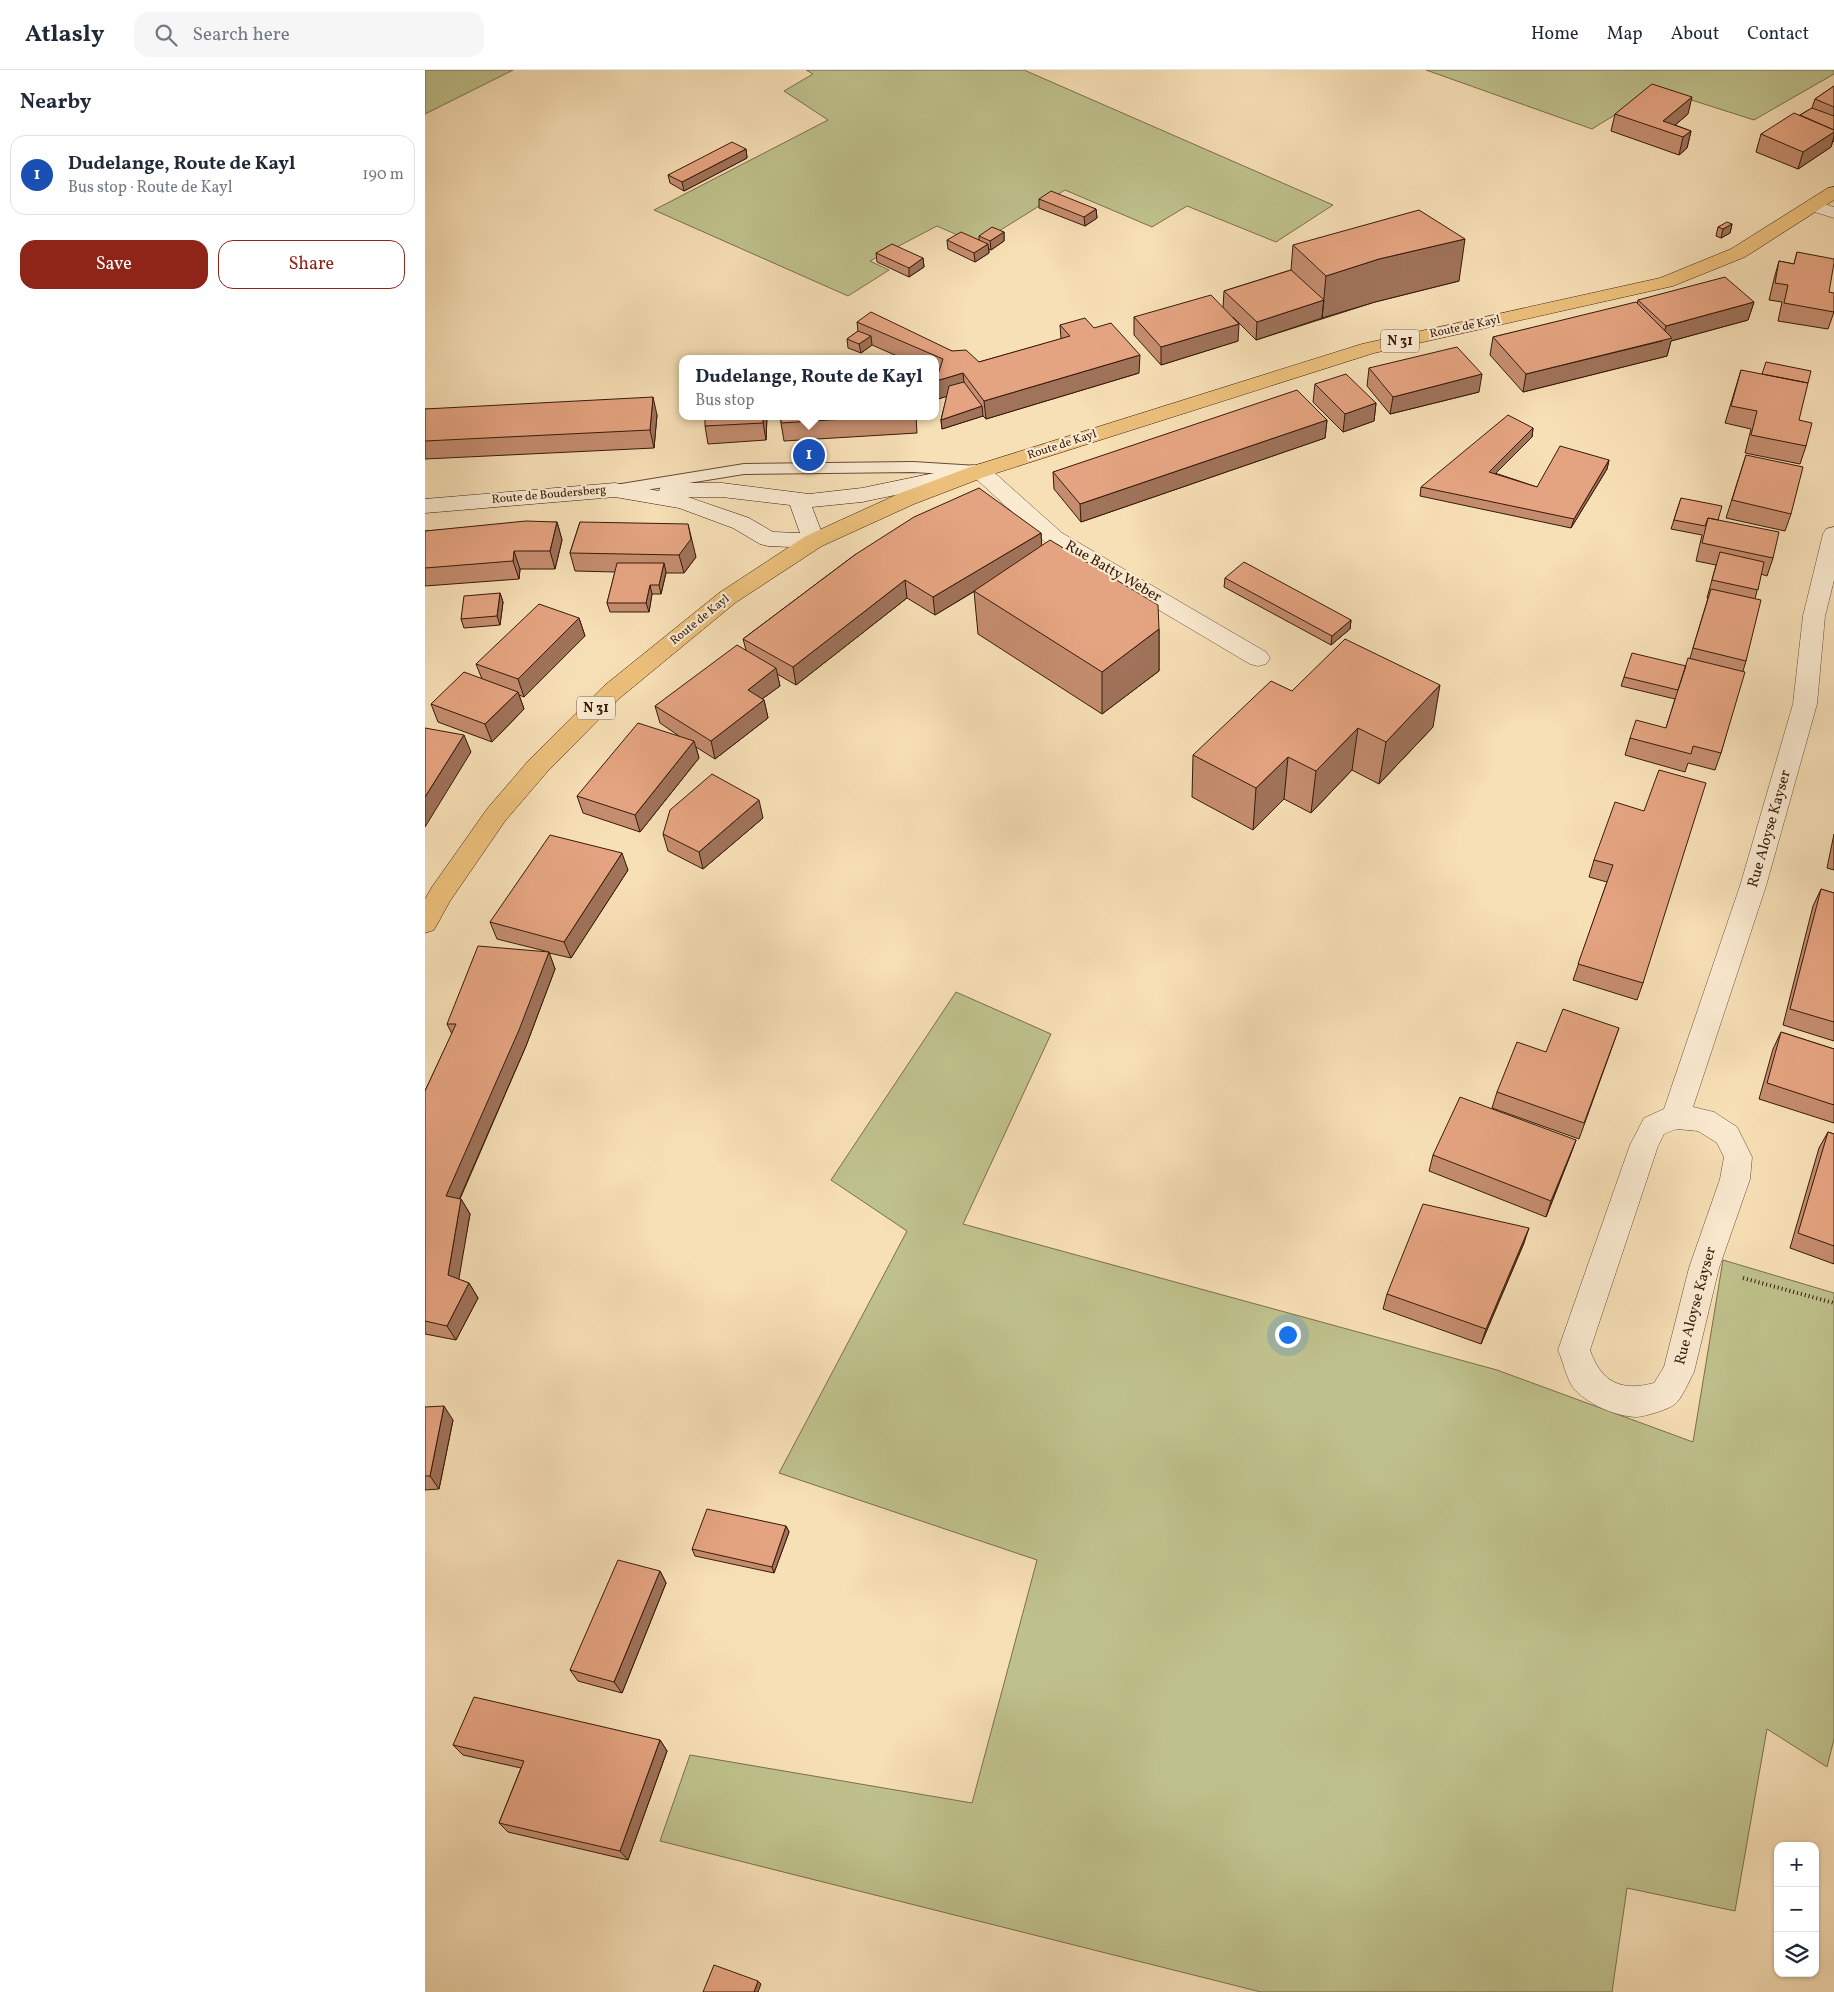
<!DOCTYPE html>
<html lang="en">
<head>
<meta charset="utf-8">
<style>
	body { margin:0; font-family:Vollkorn,serif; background:#f6f6f7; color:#1f2937 }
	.controls { position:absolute; right:15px; bottom:15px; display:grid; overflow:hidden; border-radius:10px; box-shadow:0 1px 4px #0004 }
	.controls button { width:45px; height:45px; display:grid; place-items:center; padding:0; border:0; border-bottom:1px solid #e0e1e3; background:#fff; color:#1f2937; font:25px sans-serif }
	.you { position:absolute; left:862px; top:1264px; width:18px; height:18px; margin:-12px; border:4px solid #fff; border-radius:50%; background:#1a73e8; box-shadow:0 0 0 8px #1a73e833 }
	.badge { display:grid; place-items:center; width:32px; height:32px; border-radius:50%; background:#8f2418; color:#fff; font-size:16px; font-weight:700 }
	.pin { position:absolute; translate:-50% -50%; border:2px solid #fff; box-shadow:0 1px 5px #0006 }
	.popup { position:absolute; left:254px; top:285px; width:260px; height:65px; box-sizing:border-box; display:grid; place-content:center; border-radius:10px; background:#fff; filter:drop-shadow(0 1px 4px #0005); font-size:16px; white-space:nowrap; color:#747a83 }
	.popup b { font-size:19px; color:#1f2937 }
	.popup::after { content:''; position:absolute; left:50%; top:100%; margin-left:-10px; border:10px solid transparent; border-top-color:#fff }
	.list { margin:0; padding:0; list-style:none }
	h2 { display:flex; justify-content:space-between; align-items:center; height:65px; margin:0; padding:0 20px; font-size:21px }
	h2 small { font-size:16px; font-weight:400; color:#747a83 }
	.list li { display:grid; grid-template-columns:32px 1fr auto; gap:15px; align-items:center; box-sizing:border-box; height:80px; margin:0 10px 10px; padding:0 10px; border:1px solid #e0e1e3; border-radius:15px }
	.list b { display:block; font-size:19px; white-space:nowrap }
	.list p { margin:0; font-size:16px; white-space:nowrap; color:#747a83 }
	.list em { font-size:16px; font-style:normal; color:#747a83 }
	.actions { display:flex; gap:10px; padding:15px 20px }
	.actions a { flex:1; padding:11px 0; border:1px solid #8f2418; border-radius:15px; text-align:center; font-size:18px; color:#8f2418 }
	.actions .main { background:#8f2418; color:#fff }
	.icon { flex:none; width:28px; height:28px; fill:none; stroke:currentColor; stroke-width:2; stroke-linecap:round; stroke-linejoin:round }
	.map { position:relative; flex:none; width:1409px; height:1922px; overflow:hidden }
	header { display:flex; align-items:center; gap:30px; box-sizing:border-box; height:70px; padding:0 25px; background:#fff; border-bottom:1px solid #e0e1e3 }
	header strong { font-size:24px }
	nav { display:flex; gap:28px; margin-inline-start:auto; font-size:18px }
	.search { width:350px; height:45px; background:#f6f6f7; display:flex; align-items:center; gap:12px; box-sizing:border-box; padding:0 18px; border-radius:15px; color:#747a83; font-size:19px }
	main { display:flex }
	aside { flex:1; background:#fff }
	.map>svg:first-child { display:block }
	.green { fill:#bfc18c; stroke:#7b6e4c }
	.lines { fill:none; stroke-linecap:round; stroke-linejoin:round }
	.service-casing { stroke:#674b36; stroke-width:2 }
	.minor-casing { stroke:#674b36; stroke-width:1 }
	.secondary-casing { stroke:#371a0b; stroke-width:1 }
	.primary-casing { stroke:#371a0b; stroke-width:1 }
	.path { stroke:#371a0b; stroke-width:4; stroke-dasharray:1 3; stroke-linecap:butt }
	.service { fill:#faead0; fill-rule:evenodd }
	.minor { fill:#faead0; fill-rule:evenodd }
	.secondary { fill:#faead0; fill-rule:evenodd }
	.primary { fill:#ecc07b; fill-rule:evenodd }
	.wall { fill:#c58d6f; stroke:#371a0b }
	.shaded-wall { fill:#a0735a; stroke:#371a0b }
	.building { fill:#e5a481; stroke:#371a0b }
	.labels { text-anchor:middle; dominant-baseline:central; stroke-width:4.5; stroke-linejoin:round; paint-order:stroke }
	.far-street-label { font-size:12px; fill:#371a0b; stroke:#faead0 }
	.shield { fill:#faead0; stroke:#725846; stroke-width:1 }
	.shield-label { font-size:14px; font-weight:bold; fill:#371a0b }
	.street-label { font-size:15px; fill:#371a0b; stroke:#faead0 }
</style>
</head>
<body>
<header>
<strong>Atlasly</strong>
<div class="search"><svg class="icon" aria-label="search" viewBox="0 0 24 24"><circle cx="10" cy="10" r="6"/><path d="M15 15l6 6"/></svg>Search here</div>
<nav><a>Home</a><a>Map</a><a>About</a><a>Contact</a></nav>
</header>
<main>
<aside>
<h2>Nearby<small></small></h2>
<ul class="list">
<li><span class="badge" style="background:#1a4fb4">1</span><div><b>Dudelange, Route de Kayl</b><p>Bus stop · Route de Kayl</p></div><em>190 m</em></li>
</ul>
<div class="actions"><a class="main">Save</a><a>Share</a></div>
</aside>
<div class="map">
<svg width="1409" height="1922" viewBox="0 0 1409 1922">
	<rect width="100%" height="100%" fill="#f7dfb6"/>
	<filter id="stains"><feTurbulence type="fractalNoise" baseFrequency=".004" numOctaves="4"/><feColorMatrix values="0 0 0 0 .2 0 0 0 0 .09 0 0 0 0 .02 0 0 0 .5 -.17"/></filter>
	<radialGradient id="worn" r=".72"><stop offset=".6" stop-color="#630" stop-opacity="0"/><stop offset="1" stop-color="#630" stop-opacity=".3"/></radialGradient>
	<path class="green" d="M0,0H88L0,44Z
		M381,0H599L908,135L851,172L762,136L727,157L640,120L553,174L512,156L445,191L464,200L423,226L229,140L403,50L359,21L388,4Z
		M1001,0H1409V4L1329,50L1232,19L1167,59Z
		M531,922L626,964L538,1154L1072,1300L1268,1372L1298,1190L1409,1223V1669L1402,1697L1342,1659L1310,1841L1202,1818L1187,1922H836L235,1771L265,1685L547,1733L612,1490L354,1403L482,1161L406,1110Z"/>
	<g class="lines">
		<defs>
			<path id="service" d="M488,392L553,396L561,401L553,406L488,402L319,404L190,425L182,420L190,415L319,394Z"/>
			<path id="minor" d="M1389,131L1409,137V148L1383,140L1380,136L1383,132Z
				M555,394L562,396L637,463L841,582L845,588L841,594L833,596L825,594L621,473L548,406L544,401L548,396Z
				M1409,457V510L1400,546L1392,634L1341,816L1268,1037L1289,1042L1312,1057L1327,1087L1325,1109L1294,1198L1269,1302C1264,1311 1257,1329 1249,1335C1241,1340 1222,1346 1212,1347C1192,1347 1159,1333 1147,1316C1141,1306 1138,1291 1133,1280L1205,1075L1219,1048L1239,1039L1315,816L1368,634L1378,546L1398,464L1401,459ZM1252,1059L1273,1061L1292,1073L1299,1087L1295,1109L1264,1198L1239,1297L1229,1313C1196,1322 1176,1312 1165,1280L1233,1076L1239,1064Z"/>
			<path id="secondary" d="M548,395L556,397L559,402L556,407L437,432L387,437L400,471L397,476L389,478L343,476L335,474L308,458L254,438L190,427L0,443V429L190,413L234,421L236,415L244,413H297L384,424L437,418ZM263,427H297L365,435L375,463L348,462L324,448Z"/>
			<path id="primary" d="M1409,117V130L1320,187L1248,216L949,283L562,406L489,434L397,476L310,533L196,627L122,702L80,751L25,831L9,860L0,863V829L7,817L62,739L104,690L180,615L294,523L381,466L473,424L548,396L937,274L1235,208L1306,179L1403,118Z"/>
		</defs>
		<use href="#service" class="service-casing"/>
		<use href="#minor" class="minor-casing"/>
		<use href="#secondary" class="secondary-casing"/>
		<use href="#primary" class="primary-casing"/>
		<path class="path" d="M1318,1208L1409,1233"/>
		<use href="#service" class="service"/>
		<use href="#minor" class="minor"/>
		<use href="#secondary" class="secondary"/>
		<use href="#primary" class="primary"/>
	</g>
	<path class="wall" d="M1409,16V72L1408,71L1406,77L1373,99L1331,82L1336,64L1375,45L1387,38L1390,29Z
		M1190,44H1263L1250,55L1266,61L1262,78L1254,85L1186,61Z
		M321,79L322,88L259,121L245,113L243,105Z
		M614,129L671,139L672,148L660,156L614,138Z
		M1307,154L1305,163L1296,168L1291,166L1293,157Z
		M579,162V171L566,180L564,179V183L550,192L523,179L522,170H554V166Z
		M868,175L1034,211L950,232L831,270L808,247L813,271L736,295L709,265V247L798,238L799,221L866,200Z
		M1372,182L1404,222L1409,242L1403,259L1353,251L1357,232L1344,230L1349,209L1354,191L1369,194Z
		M451,183L498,188L499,197L484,207L452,192Z
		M1213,230L1329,232L1323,250L1246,271L1242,286L1098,322L1065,285L1068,267L1212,234Z
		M432,252L527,281L554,292L636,269L635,255L669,258L714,303L561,349L558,346L517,359L516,350L522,326L513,329L511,311L513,304L510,302V289H479L447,275L436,283L423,278L422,269L433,261Z
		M944,298L1054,322L965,344L942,316Z
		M1316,300L1374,350L1381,376L1375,394L1320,383L1326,359L1300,353Z
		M890,314L951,333L949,351L918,362L888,332Z
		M0,339L232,345L229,378L0,389Z
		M342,346L341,370L283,374L280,356Z
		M356,346H491L492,363L359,371L356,353Z
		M902,350L900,368L656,452L629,419L628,402Z
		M1108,358L1107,367L1070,403L1112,417L1184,390L1182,399L1146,458L995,426L996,417Z
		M1321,385L1366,444L1360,461L1301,448Z
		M1256,428L1293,450L1348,488L1342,506L1336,504L1330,529L1321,591L1318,601L1296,683L1290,700L1263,693L1260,702L1200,685L1205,668L1241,658L1250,629L1196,616L1199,607L1261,596L1265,588L1283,528H1282L1291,495L1271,491L1277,465L1246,459Z
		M132,452L137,470L130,499H95L94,509L0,516V461Z
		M155,452L271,487L259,503H241L236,524H227L224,542H185L182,533L190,502L150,501L145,483Z
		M616,463V476L734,559V601L677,644L553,564L549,521H550L510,545L482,528L371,615L352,604L355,616L337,629L339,630L343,648L290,689L271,677L274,688L215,762L158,743L152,726L254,666L235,653L230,636L321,580L318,569L431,484Z
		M800,508L926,550L925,559L906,575L799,517Z
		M75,523L78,532L75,555L39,558L36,549Z
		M154,548L160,566L99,627L94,625L99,639L67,672L13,652L6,634L57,609L51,594Z
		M867,621L1008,657L954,714L927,700L886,743L859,729L828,760L767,727L768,685Z
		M1219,741L1218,913L1212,930L1148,910L1182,812L1164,807L1169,790Z
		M338,748L278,799L243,781L238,764Z
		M1409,764V800L1402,798Z
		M203,800L146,888L124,883L130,899L101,976L35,1129H36L45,1144L33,1209L44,1213L53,1228L31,1270L0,1264V1021L27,964L22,954L124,882L72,869L65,852Z
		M1396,819L1409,823V971L1358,955L1388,836Z
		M1194,958L1154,1069L1067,1038L1072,1022L1121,982Z
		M1356,962L1409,979V1053L1334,1029L1348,979Z
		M1403,1062L1409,1064V1194L1365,1178L1394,1078Z
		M1151,1070L1145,1086L1121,1147L1004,1101L1008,1085Z
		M1099,1173L1056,1274L958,1239L962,1224Z
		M0,1337L28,1350L14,1419L0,1420Z
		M361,1456L364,1462L349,1503L270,1486L267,1479Z
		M235,1501L241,1513L197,1623L153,1611L145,1600Z
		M235,1670L242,1681L203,1790L83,1762L74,1753L96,1698L38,1685L28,1675Z"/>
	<path class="shaded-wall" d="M1267,27L1263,44L1242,62L1238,51Z
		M1266,61L1262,78L1254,85L1258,67Z
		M1409,62V66L1406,77L1373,99L1378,82Z
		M321,79L322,88L259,121L257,112Z
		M671,139L672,148L660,156L659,147Z
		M1307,154L1305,163L1296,168L1298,159Z
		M579,162V171L566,180L565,171Z
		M1040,169L1034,211L950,232L897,248L901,206L954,189Z
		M563,174L564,183L550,192L549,183Z
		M498,188L499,197L484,207V198Z
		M899,230L897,248L831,270L832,252Z
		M1329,232L1323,250L1246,271L1242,286L1098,322L1101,304L1237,271L1241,256Z
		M814,254L813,271L736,295V277Z
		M446,266L447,275L436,283L434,274Z
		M715,285L714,303L561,349L559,331Z
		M538,303L540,321L513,329L511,311Z
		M1057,304L1054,322L965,344L968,327Z
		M228,327L232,345L229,378L225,360Z
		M951,333L949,351L918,362L920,344Z
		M557,336L558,346L517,359L516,350Z
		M338,346H342L341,370L338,353Z
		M902,350L900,368L656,452L655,434Z
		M1108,358L1107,367L1063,411L1064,402Z
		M1184,390L1182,399L1146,458L1149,449Z
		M132,452L137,470L130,499L125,481Z
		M263,454L271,487L259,503L254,485Z
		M616,463L617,480L510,545L508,527Z
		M89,481L95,499L94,509L88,491Z
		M239,493L241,502L236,524L234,515Z
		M480,510L482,528L371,615L368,597Z
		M225,515L227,524L224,542L221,533Z
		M75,523L78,532L75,555L72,546Z
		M154,548L160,566L99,627L93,609Z
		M926,550L925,559L906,575L907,566Z
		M734,559V601L677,644V602Z
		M351,598L355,616L326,637L323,620Z
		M1015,615L1008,657L954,714L961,672Z
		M93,622L99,639L67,672L60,654Z
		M339,630L343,648L290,689L286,671Z
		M933,658L927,700L886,743L891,701Z
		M39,665L46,682L0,757V727Z
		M269,671L274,688L215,762L210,745Z
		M863,687L859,729L828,760L831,718Z
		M334,730L338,748L278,799L274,782Z
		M197,783L203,800L146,888L139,872Z
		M124,882L130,899L101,976L29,1141L21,1126Z
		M1151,1070L1145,1086L1121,1147L1126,1131Z
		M36,1129L45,1144L32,1220L23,1205Z
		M1104,1158L1099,1173L1056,1274L1061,1259Z
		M44,1213L53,1228L31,1270L22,1256Z
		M19,1336L28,1350L14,1419L5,1406Z
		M361,1456L364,1462L349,1503L347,1497Z
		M235,1501L241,1513L197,1623L189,1612Z
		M235,1670L242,1681L203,1790L195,1781Z
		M333,1911L336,1914L333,1922H329Z"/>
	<path class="building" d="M1227,14L1267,27L1238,51L1266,61L1258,67L1190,44Z
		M1409,16V37L1390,29Z
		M1387,38L1409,46V60L1375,45Z
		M1369,43L1409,60V62L1378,82L1336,64Z
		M307,72L321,79L257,112L243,105Z
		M626,121L671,139L659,147L614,129Z
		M994,140L1040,169L954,189L901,206L868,175Z
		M1302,152L1307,154L1298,159L1293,157Z
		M567,157L579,162L565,171L554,166Z
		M536,162L563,174L549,183L522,170Z
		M467,174L498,188L484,198L451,183Z
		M1372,182L1409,189V193L1404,222L1409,223V242L1359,233L1363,215L1350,213L1354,191L1369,194Z
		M866,200L899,230L832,252L799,221Z
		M1300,207L1329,232L1241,256L1213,230Z
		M786,225L814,254L736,277L709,247Z
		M1211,232L1247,268L1101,304L1068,267Z
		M446,242L527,281L541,280L554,292L645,266L635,255L660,248L669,258L686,253L715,285L559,331L538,303L511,311L518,289L432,252Z
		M433,261L446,266L434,274L422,269Z
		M1032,277L1057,304L968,327L944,298Z
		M1341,292L1386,301L1383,313L1337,304Z
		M1316,300L1383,313L1374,350L1387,353L1381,376L1326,365L1332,341L1306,336Z
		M921,304L951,333L920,344L890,314Z
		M539,312L557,336L516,350L524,316Z
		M872,320L902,350L655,434L628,402Z
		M228,327L225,360L0,371V339Z
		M1083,345L1108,358L1064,402L1112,417L1135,376L1184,390L1149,449L996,417Z
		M280,346H338V353L280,356Z
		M356,346H468L356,353Z
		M1321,385L1378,397L1366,444L1307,430Z
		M554,418L616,463L508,527L480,510L368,597L318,569L431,484L489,447Z
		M1256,428L1297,436L1293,450L1283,448L1280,456L1249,450Z
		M1283,448L1354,462L1348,488L1277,473Z
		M101,451L132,452L125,481H89L88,491L0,498V461Z
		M155,452L263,454L266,469L254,485L145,483Z
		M625,470L733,535L734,559L677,602L549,521Z
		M1295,482L1339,492L1333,520L1287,510Z
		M819,492L926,550L907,566L800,508Z
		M192,493H239L234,515H225L221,533H182Z
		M1286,519L1336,530L1321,591L1268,578Z
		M75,523L72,546L36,549L39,526Z
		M114,534L154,548L93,609L51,594Z
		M920,569L1015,615L961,672L933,658L891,701L863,687L831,718L768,685L846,611L867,621Z
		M312,575L351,598L323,620L339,630L286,671L230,636Z
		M1207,583L1261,596L1253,620L1199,607Z
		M1263,588L1320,602L1296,683L1268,676L1266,684L1205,668L1211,650L1241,658Z
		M39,602L93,622L60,654L6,634Z
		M213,653L269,671L210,745L152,726Z
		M0,658L39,665L0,727Z
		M1234,700L1281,713L1218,913L1153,894L1188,795L1169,790L1190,732L1219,741Z
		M287,704L334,730L274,782L238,764L245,740Z
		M125,765L197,783L139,872L65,852Z
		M1396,819L1409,823V952L1365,939Z
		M53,876L124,882L94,960L21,1126L36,1129L23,1205L44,1213L22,1256L0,1251V1021L31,954H22Z
		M1138,939L1194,958L1159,1053L1072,1022L1092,972L1121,982Z
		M1356,962L1409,979V1035L1342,1013Z
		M1035,1027L1151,1070L1126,1131L1008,1085Z
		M1403,1062L1409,1064V1176L1373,1163Z
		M998,1134L1104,1158L1061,1259L962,1224Z
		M19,1336L5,1406H0V1337Z
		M282,1439L361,1456L347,1497L267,1479Z
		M193,1490L235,1501L189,1612L145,1600Z
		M49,1627L235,1670L195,1781L74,1753L99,1691L28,1675Z
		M289,1895L333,1911L329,1922H278Z"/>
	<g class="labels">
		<g class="far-street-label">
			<text transform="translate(1040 257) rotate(-12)">Route de Kayl</text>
			<text transform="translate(637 375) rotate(-18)">Route de Kayl</text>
			<text transform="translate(124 425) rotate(-5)">Route de Boudersberg</text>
			<text transform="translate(275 550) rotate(-39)">Route de Kayl</text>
		</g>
		<g class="shield">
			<rect x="956" y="259.5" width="38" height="23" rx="4"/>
			<rect x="152" y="626.5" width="38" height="23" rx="4"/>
		</g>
		<g class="shield-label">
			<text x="975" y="271">N 31</text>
			<text x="171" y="638">N 31</text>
		</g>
		<g class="street-label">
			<text transform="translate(688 502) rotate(30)">Rue Batty Weber</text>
			<text transform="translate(1345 759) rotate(-74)">Rue Aloyse Kayser</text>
			<text transform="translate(1271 1236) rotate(-75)">Rue Aloyse Kayser</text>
		</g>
	</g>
	<rect width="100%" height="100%" filter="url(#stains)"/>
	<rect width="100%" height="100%" fill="url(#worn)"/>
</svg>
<div class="controls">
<button>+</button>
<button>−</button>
<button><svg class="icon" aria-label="layers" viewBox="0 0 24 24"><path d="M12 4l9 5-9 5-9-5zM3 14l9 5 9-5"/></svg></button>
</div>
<div class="you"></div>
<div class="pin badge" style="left:384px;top:385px;background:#1a4fb4">1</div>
<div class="popup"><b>Dudelange, Route de Kayl</b>Bus stop</div>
</div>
</main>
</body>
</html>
